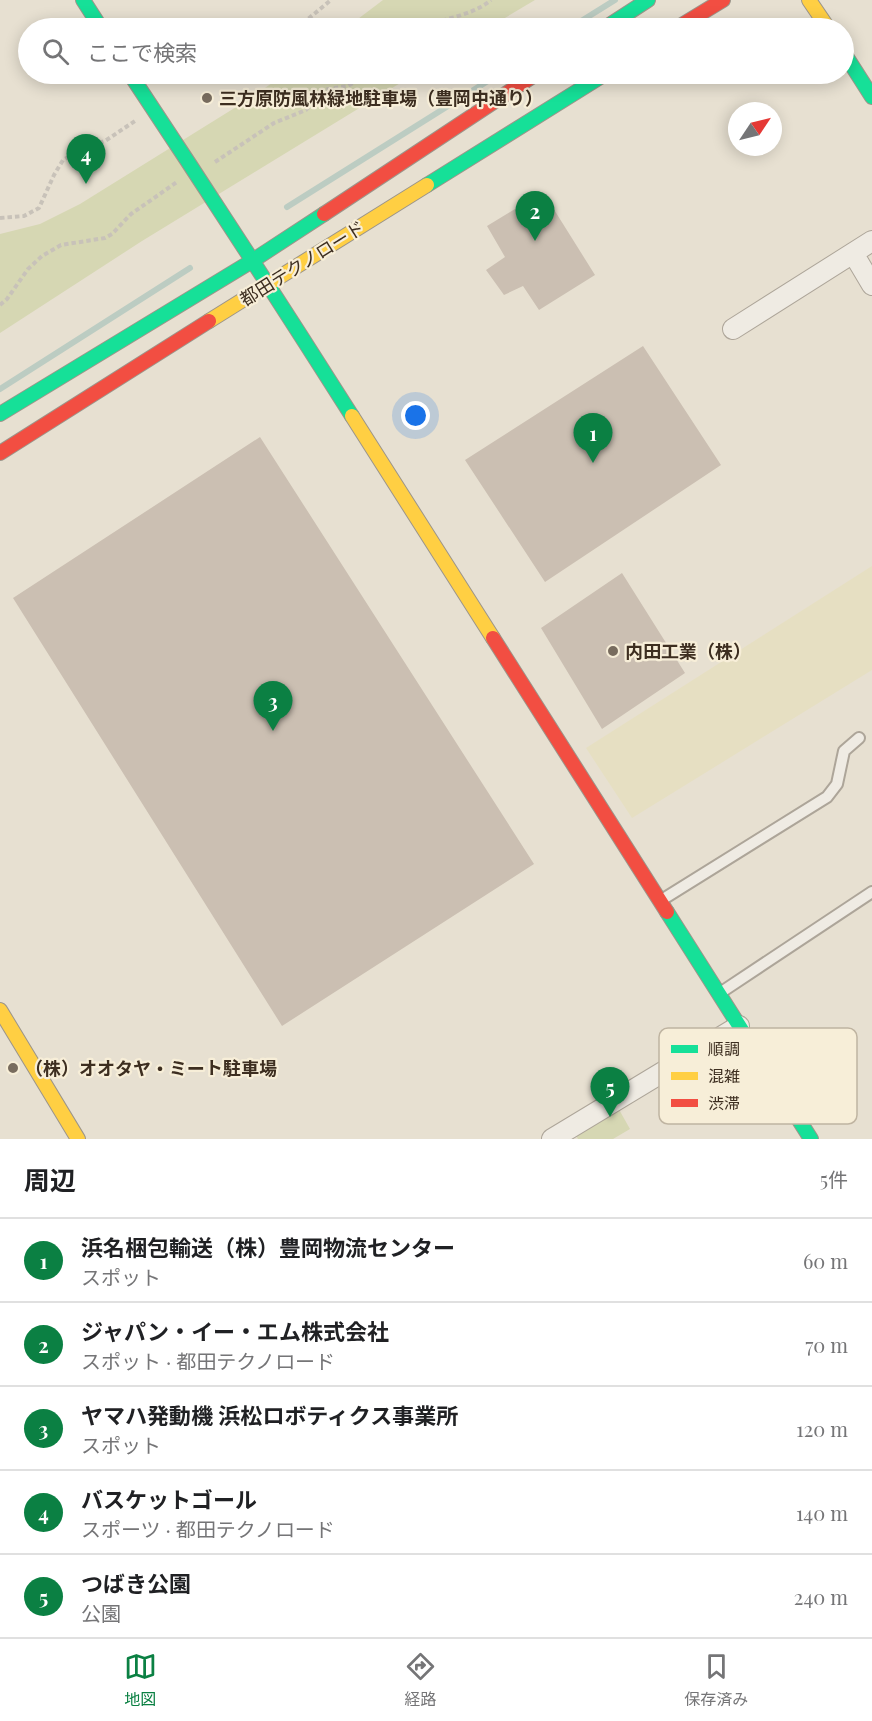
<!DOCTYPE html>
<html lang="ja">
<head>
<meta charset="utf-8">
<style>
	body { margin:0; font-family:"Playfair Display","Noto Sans JP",serif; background:#f6f6f6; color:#202124 }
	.compass { position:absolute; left:728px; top:102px; width:54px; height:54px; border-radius:50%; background:#fff; box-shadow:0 3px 15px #0003; rotate:55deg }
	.you { position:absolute; left:416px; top:416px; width:21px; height:21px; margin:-15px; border:4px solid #fff; border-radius:50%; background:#1a73e8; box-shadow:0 0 0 9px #1a73e833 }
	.badge { display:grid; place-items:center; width:39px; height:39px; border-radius:50%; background:#0b8043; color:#fff; font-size:20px; font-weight:700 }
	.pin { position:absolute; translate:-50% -50px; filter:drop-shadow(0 2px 3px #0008) }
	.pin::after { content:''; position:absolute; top:32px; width:21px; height:18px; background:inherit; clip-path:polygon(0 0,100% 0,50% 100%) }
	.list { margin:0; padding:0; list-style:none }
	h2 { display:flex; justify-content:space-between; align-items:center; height:78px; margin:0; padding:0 24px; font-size:26px }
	h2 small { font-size:20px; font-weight:400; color:#757577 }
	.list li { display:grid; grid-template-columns:39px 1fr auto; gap:18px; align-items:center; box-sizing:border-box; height:84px; padding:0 24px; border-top:2px solid #e0e0e0 }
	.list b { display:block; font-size:22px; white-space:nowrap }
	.list p { margin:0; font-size:20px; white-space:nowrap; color:#757577 }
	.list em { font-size:20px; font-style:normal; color:#757577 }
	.icon { flex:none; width:33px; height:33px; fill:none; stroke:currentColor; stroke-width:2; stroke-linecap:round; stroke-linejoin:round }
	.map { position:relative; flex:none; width:872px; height:1139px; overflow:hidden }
	.search { position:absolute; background:#fff; box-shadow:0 3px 15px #0003; left:18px; right:18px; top:18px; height:66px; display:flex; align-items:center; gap:15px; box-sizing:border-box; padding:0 21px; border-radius:33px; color:#757577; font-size:22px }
	.sheet { height:498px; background:#fff }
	nav { display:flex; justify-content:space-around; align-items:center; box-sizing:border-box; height:84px; border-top:2px solid #e0e0e0; background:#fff; font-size:16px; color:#757577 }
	nav a { display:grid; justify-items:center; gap:3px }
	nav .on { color:#0b8043 }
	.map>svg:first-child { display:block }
	.farmland { fill:#e6dfc2 }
	.green { fill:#d6d7b3 }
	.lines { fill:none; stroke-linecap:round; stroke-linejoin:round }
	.stream { stroke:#bcccc2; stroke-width:6 }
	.building { fill:#cbbfb2 }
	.lane-casing { stroke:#ada599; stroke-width:14 }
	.street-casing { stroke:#ada599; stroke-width:22 }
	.fast-casing { stroke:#9c958a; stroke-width:16 }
	.slow-casing { stroke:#9c958a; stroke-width:16 }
	.jam-casing { stroke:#9c958a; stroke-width:16 }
	.path { stroke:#c8c2b9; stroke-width:4; stroke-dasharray:4.5 3; stroke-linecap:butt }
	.lane { stroke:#efebe3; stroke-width:10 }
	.street { stroke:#efebe3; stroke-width:20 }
	.fast { stroke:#16e098; stroke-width:14 }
	.slow { stroke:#ffcf43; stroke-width:14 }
	.jam { stroke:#f24e42; stroke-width:14 }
	.poi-dot { fill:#786c5e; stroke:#f7eed8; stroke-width:2 }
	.labels { text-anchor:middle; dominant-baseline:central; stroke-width:4.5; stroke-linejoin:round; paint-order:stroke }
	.poi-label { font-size:18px; font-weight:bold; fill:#3d2e20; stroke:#f7eed8; text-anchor:start }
	.street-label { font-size:18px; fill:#3d2e20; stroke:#f7eed8 }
	.key { fill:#f7eed8; stroke:#bfb4a1; stroke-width:1.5 }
	.key-label { font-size:16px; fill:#3d2e20 }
</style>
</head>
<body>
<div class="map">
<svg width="872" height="1139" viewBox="0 0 872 1139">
	<rect width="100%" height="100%" fill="#e7e0d1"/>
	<path class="farmland" d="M872,566V670L632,818L586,748Z"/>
	<path class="green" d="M383,0H535L488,28H346Z
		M285,74H415L142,241L0,333V234L40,224L80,204L249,99Z
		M617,1106L630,1129L613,1139H578L574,1132Z"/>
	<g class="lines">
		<path class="stream" d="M570,28L615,0
			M287,207L499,74
			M0,389L190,268"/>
	</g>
	<path class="building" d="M543,192L595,275L539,310L523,286L504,295L486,270L505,257L487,226Z
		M643,346L721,465L545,582L465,460Z
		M260,437L534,864L282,1026L13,598Z
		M622,573L685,673L602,729L541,628Z"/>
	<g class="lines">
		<defs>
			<path id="lane" d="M660,901L827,797L837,784L844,751L859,738
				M720,993L872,892"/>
			<path id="street" d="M853,253L872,285
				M733,329L872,241
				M552,1139L739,1026"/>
			<path id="fast" d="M83,0L101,28
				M605,28L648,0
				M844,53L872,97
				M130,74C205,187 279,301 352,416
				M427,185L605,74
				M0,414L252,261L324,214
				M667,912L811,1139"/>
			<path id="slow" d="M809,0L828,28
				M209,321L427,185
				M352,416L493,638
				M0,1010L78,1139"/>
			<path id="jam" d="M677,28L723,0
				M324,214L536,74
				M0,453L209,321
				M493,638L667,912"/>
		</defs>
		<use href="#lane" class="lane-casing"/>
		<use href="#street" class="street-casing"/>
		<use href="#fast" class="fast-casing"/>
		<use href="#slow" class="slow-casing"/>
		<use href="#jam" class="jam-casing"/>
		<path class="path" d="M297,28L331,0
			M421,28C443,18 472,16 491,0
			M215,162L274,123L306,110L323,90L348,86L367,74
			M0,218L24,216L39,208L54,175L63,160L84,148L105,141L135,121
			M0,305L7,299L28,269L42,256L61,245L105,238L112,234L131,214L177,182"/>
		<use href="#lane" class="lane"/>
		<use href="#street" class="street"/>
		<use href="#fast" class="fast"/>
		<use href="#slow" class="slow"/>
		<use href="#jam" class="jam"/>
	</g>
	<g class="poi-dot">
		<circle cx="207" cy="98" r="6"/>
		<circle cx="613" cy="651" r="6"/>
		<circle cx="13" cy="1068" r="6"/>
	</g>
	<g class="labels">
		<g class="poi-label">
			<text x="219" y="98">三方原防風林緑地駐車場（豊岡中通り）</text>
			<text x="625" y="651">内田工業（株）</text>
			<text x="25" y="1068">（株）オオタヤ・ミート駐車場</text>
		</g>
		<g class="street-label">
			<text transform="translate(302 263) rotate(-32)">都田テクノロード</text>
		</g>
	</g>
	<rect x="659" y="1028" width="198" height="96" rx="9" class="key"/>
	<rect x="671" y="1045" width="27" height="8" fill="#16e098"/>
	<rect x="671" y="1072" width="27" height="8" fill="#ffcf43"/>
	<rect x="671" y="1099" width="27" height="8" fill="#f24e42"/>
	<g class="key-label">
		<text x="708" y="1055">順調</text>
		<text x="708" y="1082">混雑</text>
		<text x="708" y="1109">渋滞</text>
	</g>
</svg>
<svg class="compass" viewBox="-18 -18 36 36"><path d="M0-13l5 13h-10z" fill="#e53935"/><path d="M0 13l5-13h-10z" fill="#757577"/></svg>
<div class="you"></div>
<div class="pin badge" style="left:593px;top:463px">1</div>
<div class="pin badge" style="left:535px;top:241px">2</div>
<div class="pin badge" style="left:273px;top:731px">3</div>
<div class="pin badge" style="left:86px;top:184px">4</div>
<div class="pin badge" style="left:610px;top:1117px">5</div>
<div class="search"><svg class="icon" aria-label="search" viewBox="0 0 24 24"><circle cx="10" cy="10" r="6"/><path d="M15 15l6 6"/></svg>ここで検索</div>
</div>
<section class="sheet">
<h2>周辺<small>5件</small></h2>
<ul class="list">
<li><span class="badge">1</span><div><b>浜名梱包輸送（株）豊岡物流センター</b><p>スポット</p></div><em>60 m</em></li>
<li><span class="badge">2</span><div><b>ジャパン・イー・エム株式会社</b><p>スポット · 都田テクノロード</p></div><em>70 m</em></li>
<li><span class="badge">3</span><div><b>ヤマハ発動機 浜松ロボティクス事業所</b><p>スポット</p></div><em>120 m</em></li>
<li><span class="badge">4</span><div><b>バスケットゴール</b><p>スポーツ · 都田テクノロード</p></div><em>140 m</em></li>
<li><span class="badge">5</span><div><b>つばき公園</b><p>公園</p></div><em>240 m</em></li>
</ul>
</section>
<nav>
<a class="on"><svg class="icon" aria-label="map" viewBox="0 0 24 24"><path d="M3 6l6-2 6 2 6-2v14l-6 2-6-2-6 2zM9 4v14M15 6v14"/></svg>地図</a>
<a><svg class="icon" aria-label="directions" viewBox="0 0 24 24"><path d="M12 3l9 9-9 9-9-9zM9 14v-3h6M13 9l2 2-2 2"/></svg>経路</a>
<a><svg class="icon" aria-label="saved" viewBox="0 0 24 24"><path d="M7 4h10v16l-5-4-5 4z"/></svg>保存済み</a>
</nav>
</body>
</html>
